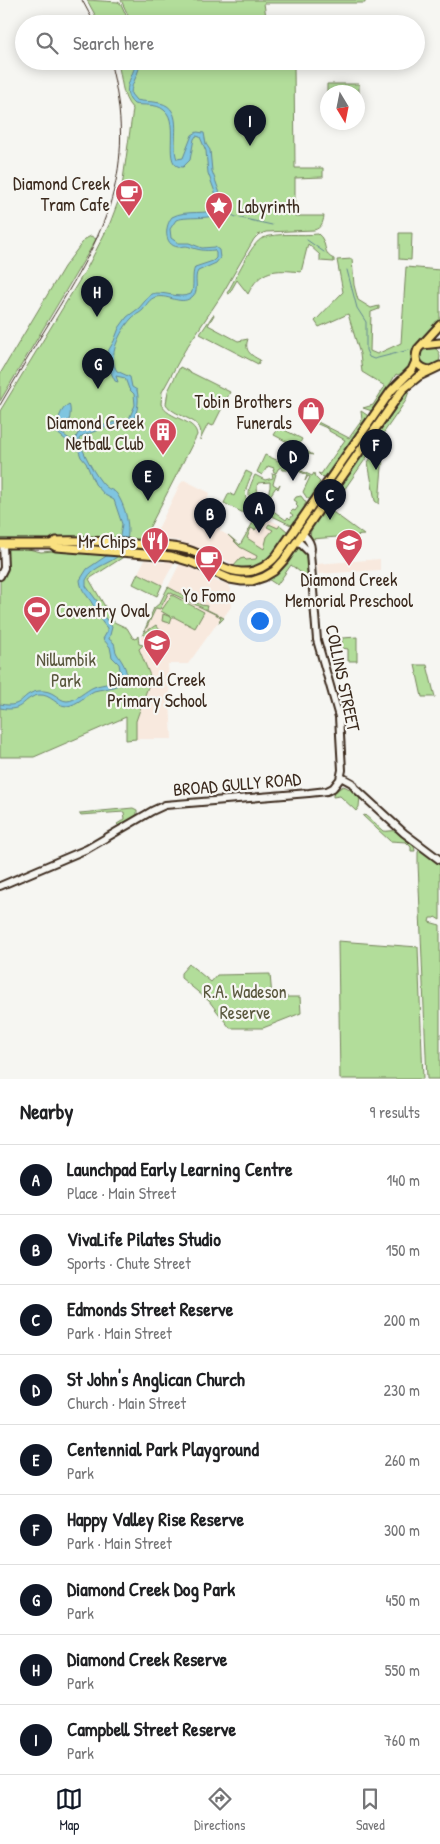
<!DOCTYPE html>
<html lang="en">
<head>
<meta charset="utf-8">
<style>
	body { margin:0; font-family:"Patrick Hand",sans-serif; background:#f6f6f6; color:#202124 }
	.compass { position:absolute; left:320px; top:85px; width:45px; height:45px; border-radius:50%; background:#fff; box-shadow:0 2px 12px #0003; rotate:170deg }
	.you { position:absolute; left:259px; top:620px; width:18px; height:18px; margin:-12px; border:4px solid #fff; border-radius:50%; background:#1a73e8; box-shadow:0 0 0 8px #1a73e833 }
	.badge { display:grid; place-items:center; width:32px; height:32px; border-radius:50%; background:#111827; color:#fff; font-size:16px; font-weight:700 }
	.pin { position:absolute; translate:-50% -41px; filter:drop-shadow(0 1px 2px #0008) }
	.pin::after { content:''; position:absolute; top:26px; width:18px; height:15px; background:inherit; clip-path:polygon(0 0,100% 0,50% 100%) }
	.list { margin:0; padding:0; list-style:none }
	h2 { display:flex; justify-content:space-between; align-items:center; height:65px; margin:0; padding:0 20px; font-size:21px }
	h2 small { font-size:16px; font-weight:400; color:#757577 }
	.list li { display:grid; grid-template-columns:32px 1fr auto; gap:15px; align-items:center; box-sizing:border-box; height:70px; padding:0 20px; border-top:1px solid #e0e0e0 }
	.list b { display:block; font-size:19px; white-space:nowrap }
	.list p { margin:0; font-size:16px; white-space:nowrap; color:#757577 }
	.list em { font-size:16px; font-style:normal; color:#757577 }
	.icon { flex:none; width:28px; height:28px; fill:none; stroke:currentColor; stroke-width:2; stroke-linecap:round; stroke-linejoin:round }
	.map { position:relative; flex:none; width:440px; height:1079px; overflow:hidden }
	.search { position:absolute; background:#fff; box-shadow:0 2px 12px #0003; left:15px; right:15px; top:15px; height:55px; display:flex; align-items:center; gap:12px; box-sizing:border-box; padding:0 18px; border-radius:28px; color:#757577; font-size:19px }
	.sheet { height:695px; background:#fff }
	nav { display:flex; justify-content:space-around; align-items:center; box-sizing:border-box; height:70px; border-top:1px solid #e0e0e0; background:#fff; font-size:14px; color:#757577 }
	nav a { display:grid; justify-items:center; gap:2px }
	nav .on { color:#111827 }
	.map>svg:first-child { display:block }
	.built { fill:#f8e9de }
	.green { fill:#b2dd9a; stroke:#76845c }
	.water { fill:#7fc5e0; stroke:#648792 }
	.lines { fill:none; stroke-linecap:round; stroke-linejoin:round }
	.stream { stroke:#648792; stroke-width:1 }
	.secondary-casing { stroke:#3b2a1e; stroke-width:10 }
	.primary-casing { stroke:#3b2a1e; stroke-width:11 }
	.secondary { stroke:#f6f6f2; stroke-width:6 }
	.primary { stroke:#fae180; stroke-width:7 }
	.rail { stroke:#3b2a1e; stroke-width:1 }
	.labels { text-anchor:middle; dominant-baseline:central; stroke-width:4.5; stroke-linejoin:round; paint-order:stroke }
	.poi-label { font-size:18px; fill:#3b2a1e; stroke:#f6f6f2; text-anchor:end }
	.park-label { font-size:18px; fill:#59573d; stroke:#f6f6f2 }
	.street-label { font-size:18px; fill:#3b2a1e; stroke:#f6f6f2 }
</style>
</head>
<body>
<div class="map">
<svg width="440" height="1079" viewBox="0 0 440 1079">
	<rect width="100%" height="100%" fill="#f6f6f2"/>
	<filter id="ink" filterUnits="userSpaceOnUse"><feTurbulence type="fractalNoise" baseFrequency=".02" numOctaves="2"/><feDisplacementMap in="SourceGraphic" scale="10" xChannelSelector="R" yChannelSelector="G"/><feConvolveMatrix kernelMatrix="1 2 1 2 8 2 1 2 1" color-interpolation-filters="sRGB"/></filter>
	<g filter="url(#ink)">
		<path class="built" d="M184,480L210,493L197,520L207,525L210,523L221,528L220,531L231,537L240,545L258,513L285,528L288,532L272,556L237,568L229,566L231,563L201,548L197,550L179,544L180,541L167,540L164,543L158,542L155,538V535L180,484Z
			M146,557H148L146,560L164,562L168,559L175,561L162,585L138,573Z
			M380,559V570L318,574L317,564Z
			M180,563H185L203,570L199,572L221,583L227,582L231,589V607L223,618H221L188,664H168L172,739H136V721L151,678L139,649L144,644L141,638L157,607L160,609L169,592L166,591Z"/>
		<path class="green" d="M87,0L118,2L121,4L130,24H100Z
			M121,0H365V3H264L267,24H132Z
			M117,61H136L135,69L129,84L135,76L138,61H282V67H294L295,168H323V177L295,178V216H324C323,223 321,228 314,230L266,232L258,235L254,239L221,296L185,350L162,392L161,404C168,420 196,419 197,435L144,538L137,541H130L129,540L0,539V411L87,268L110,223L121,194L133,109C120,96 123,77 117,61Z
			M327,84H359V95H358V92H328L327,96Z
			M399,233H412L411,260L399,259Z
			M318,234C328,241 322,255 334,259V262L320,261V255L308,244L301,272C275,269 260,269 248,294L237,280L229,294L227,293C235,281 251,242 263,238C278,232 302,236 318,234Z
			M91,236L96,239L90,250L0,401V374L64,267L85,239Z
			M352,259L354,285L358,300L371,308L379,306V309L371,312L370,351L377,354L401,343L406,267L440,270V321L414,349L411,367L398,375L396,374L375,409L372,411L363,408L373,405L385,386L362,372L360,354L348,314L319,327L315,321L343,292L337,260Z
			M213,315H214L208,325L238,341L248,339C244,350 250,355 260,360L258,364L200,334Z
			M420 357a10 10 0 1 1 20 0a10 10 0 1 1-20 0Z
			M180,367L230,392L213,426L208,424L200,440C207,417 175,419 166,404L168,391Z
			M418,369L420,372L304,523H303L394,391Z
			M409,388L410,389L405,402L335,503V506L331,507L330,502L338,487L398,400Z
			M361,411L367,415L369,418L337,465L323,478L318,473L321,474L345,440L329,431V429L311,421L312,419L349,438L362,420Z
			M279,427L302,439L300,443V447L313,455L309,454L303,463L306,452L297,448L292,462L295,464L293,467L312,476L314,473L315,477L320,482L311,500L307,498L303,492L310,477L308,476L305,481L307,475L292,468L290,470H283L281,467L278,469L276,473L273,471L274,468L268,466L262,475L257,472L265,455L288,465L295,446L274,435Z
			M380,451L383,454L379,504L375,501L368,462L375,453Z
			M246,471L252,474C242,495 242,502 262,516L260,519L266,522L263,526L259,525L255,530L251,528L247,538L264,549L267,537L273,530L267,527L269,524L278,528L280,525L288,532C279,554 258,575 233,567L240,559L244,558L246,560L256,559L257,556L240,547L228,535L240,545L255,519L224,503L229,493L234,496Z
			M272,473L276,474L273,484L278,487L280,484L278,489L276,487L268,499L270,501L267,499L270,487V482L258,483L257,486L258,499L263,508L266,506L267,507L264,512C244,501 247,492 255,475L265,480L273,478Z
			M301,496L307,504L306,503L304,506L305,507L293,526L268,514L270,509L274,508L272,510L286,520L288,517L290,519L293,515L290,513L293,510L295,511L298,507L296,505L297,502L294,500L296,497Z
			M326,510H330L364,535L311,539C308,528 317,520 323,511Z
			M20,547L41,552L54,551L125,556L89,579L114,622L127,628L133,638L136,639L138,636L139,644L143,645L139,649L151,678L136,721V739L126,740V717L34,757H0V579L4,576L7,549Z
			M301,547L306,552L308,578L291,565L277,585L268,579L279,571L297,548Z
			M138,573L162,585L157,596L133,584Z
			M168,587L201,605L207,606L206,609L224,618L219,623L221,617L169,592L160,609L156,608L144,633L156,625L162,633L149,642L144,634L142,636L143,634L154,608L160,603Z
			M172,595L204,612L195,628L174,617H172L170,623L162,621L163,614L171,617L161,611Z
			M357,637V661H348V649L342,648V638Z
			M415,665H427L435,697H422Z
			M343,786L346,787L360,796L359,807L356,811L340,796L333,797V793Z
			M133,808L137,810V815L119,826L117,824L125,819L124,812L80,815V813Z
			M365,815L383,831C387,832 391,830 395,831C404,833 415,843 415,851H411V847L406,842L390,841L363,816Z
			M420,849L440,863V920L435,917L434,918H430L429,922L440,925V1079H427L418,863V852Z
			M338,941L418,947L423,1079H340Z
			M189,964L211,982L217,975L270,974L272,997H300L301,1013L263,1028H230L209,1001L181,978V973Z"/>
		<path class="water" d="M136,61H140C140,74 131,82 131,94L136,100C144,102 152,101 160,103C186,109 170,143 177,159L183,158L192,135L197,132L204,133L206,144L210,150L212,171L222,199L223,209C215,222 190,215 176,220L170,229L171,238L178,243H189L202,248L215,247L219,250L220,258L216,263L198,271C193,278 200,290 193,296C182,307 169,294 156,297C149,299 147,304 143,310C139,314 134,315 131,319C120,331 107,357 117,371L130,377L132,387L137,390C140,403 137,416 129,427H125L121,424C108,425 95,432 82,436L79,439C82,451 96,478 105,486C109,490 115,490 117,494C127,509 132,533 124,549C116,564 93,564 86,580V586L97,601L99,610L112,627L109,639L114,643C115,646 115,651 117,654C125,666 135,680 113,687C107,689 101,689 94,691C86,695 77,705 67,706C56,706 51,694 39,695C21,698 25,713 0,708V704C25,709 19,694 38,691C54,689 58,701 67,701C76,701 86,690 94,687C104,683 116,685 121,675L119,664L112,657L110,647L103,639L107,632V628C99,619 98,615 93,605C88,595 81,592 80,580L87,569L118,548L122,524L114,500L105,495L95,484L86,463L81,457L76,443L67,441L56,432C57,422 60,409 69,404C72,411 69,422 67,430L62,429L61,433L71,440H75L78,433L118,421L125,422L128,421L135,405L134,394L129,389L125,378L116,376L118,382L115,381L106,362L107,353L114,341L119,328L127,317L139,308L151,294C164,290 178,300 191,294C195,286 191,276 195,267L213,261L216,258V253L214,250C204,251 199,250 190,247C185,245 182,247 178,247C163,245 165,225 172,217C186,209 208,216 218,208L219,203L208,173L206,151L200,137L196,136L194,139L190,160L183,167C160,168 181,123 164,110C156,103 143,106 134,104C119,91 134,76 136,61Z"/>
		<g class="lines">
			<path class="stream" d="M221,210L236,217L272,225
				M307,240L324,252
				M347,270L357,308L366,322V350L369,357L374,359L409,350"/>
			<defs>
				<path id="secondary" d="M298,541L310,553
					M0,576L4,568L3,544
					M341,777L352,783L355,788L404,833L440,860
					M0,886L87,849L152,811L165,805L309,793L327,791L333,788L340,779L342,770L339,717L317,640L310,553C313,546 308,538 302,534"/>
				<path id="primary" d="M422,345L440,343
					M431,370C418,369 413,360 418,349L440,325
					M0,544H51L56,547L171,556L191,562L230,579L242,581H252L264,577L274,571L284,560L403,389L419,376L440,366
					M51,544L56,541C86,540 116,542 147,545C161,546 175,546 188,550C206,555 222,571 241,572C255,573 268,566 277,555L391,391L412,370L416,361"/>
			</defs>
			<use href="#secondary" class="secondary-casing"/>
			<use href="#primary" class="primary-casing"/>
			<use href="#secondary" class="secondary"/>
			<use href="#primary" class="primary"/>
			<path class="rail" d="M82,0L95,24
				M0,405C16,378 32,350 49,323C105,232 139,172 110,61"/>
		</g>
	</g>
	<defs>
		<symbol id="cafe-pin" viewBox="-11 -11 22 30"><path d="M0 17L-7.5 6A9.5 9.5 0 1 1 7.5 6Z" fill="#d1495b" stroke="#f6f6f2"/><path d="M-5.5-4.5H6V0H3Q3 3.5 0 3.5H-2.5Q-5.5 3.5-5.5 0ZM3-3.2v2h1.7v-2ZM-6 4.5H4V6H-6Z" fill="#fff"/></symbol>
		<symbol id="sight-pin" viewBox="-11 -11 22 30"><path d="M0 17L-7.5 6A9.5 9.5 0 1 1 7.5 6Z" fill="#d1495b" stroke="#f6f6f2"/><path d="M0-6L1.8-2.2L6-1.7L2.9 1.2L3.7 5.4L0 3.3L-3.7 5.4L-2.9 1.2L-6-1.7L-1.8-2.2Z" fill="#fff"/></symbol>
		<symbol id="shop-pin" viewBox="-11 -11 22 30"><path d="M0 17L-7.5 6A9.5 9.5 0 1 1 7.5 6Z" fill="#d1495b" stroke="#f6f6f2"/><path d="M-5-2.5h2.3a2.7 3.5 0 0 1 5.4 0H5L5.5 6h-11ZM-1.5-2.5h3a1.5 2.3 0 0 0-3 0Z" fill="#fff"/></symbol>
		<symbol id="building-pin" viewBox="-11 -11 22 30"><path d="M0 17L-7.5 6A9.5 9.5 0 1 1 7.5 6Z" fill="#d1495b" stroke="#f6f6f2"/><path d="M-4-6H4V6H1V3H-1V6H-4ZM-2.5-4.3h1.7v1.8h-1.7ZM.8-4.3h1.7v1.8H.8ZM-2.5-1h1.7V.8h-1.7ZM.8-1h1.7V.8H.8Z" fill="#fff"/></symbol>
		<symbol id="restaurant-pin" viewBox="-11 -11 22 30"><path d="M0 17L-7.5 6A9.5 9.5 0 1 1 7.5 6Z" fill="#d1495b" stroke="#f6f6f2"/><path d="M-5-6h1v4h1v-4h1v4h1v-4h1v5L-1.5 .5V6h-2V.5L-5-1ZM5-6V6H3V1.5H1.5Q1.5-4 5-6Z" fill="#fff"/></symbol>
		<symbol id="school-pin" viewBox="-11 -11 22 30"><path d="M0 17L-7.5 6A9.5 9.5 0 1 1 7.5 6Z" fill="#d1495b" stroke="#f6f6f2"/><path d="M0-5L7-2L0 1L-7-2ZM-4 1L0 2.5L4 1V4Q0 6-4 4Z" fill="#fff"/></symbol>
		<symbol id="stadium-pin" viewBox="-11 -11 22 30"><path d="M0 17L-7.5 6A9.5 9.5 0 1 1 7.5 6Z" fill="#d1495b" stroke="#f6f6f2"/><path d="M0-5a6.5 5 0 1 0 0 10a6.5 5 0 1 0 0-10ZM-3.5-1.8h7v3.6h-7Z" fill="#fff"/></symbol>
	</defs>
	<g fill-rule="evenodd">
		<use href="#cafe-pin" x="113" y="177" width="32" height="43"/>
		<use href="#sight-pin" x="203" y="190" width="32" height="43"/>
		<use href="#shop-pin" x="295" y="395" width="32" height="43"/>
		<use href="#building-pin" x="147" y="416" width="32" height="43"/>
		<use href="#restaurant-pin" x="139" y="525" width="32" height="43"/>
		<use href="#school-pin" x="333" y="527" width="32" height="43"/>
		<use href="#cafe-pin" x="193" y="543" width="32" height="43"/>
		<use href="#stadium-pin" x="21" y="594" width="32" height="43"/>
		<use href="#school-pin" x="141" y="627" width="32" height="43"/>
	</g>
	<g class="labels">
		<g class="poi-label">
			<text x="110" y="183">Diamond Creek<tspan x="110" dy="21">Tram Cafe</tspan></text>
			<text x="238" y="206" text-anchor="start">Labyrinth</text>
			<text x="292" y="401">Tobin Brothers<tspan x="292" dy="21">Funerals</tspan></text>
			<text x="144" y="422">Diamond Creek<tspan x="144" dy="21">Netball Club</tspan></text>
			<text x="136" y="541">Mr Chips</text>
			<text x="349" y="579" text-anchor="middle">Diamond Creek<tspan x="349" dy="21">Memorial Preschool</tspan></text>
			<text x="209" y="595" text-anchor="middle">Yo Fomo</text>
			<text x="56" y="610" text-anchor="start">Coventry Oval</text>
			<text x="157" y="679" text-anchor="middle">Diamond Creek<tspan x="157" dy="21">Primary School</tspan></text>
		</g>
		<g class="park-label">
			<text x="66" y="659">Nillumbik<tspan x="66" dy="21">Park</tspan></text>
			<text x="245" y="991">R.A. Wadeson<tspan x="245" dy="21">Reserve</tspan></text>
		</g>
		<g class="street-label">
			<text transform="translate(343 678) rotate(78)">COLLINS STREET</text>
			<text transform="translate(237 784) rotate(-5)">BROAD GULLY ROAD</text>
		</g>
	</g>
</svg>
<svg class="compass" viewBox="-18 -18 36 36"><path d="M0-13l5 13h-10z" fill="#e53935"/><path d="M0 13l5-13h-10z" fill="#757577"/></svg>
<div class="you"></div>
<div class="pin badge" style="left:259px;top:533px">A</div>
<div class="pin badge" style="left:210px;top:539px">B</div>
<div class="pin badge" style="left:330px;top:520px">C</div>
<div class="pin badge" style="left:293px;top:481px">D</div>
<div class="pin badge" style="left:148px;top:501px">E</div>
<div class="pin badge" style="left:376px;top:470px">F</div>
<div class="pin badge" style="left:98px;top:389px">G</div>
<div class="pin badge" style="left:97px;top:317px">H</div>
<div class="pin badge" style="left:250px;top:146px">I</div>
<div class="search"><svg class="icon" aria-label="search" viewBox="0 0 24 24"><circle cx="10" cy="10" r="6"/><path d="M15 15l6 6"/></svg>Search here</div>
</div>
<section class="sheet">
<h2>Nearby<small>9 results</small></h2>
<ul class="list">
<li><span class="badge">A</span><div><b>Launchpad Early Learning Centre</b><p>Place · Main Street</p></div><em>140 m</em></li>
<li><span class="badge">B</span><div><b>VivaLife Pilates Studio</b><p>Sports · Chute Street</p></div><em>150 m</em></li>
<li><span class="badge">C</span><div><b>Edmonds Street Reserve</b><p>Park · Main Street</p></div><em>200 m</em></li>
<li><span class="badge">D</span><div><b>St John's Anglican Church</b><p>Church · Main Street</p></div><em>230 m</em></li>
<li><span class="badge">E</span><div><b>Centennial Park Playground</b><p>Park</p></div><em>260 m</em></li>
<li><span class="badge">F</span><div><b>Happy Valley Rise Reserve</b><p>Park · Main Street</p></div><em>300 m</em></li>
<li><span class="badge">G</span><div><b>Diamond Creek Dog Park</b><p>Park</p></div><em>450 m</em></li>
<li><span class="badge">H</span><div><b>Diamond Creek Reserve</b><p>Park</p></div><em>550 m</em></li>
<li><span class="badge">I</span><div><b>Campbell Street Reserve</b><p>Park</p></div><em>760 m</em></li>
</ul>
</section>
<nav>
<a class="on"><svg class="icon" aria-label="map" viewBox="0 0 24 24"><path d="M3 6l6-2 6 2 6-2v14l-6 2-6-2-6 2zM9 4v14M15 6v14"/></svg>Map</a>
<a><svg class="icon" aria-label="directions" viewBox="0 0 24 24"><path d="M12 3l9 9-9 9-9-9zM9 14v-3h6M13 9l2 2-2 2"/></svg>Directions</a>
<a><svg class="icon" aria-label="saved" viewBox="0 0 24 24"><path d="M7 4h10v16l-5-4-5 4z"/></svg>Saved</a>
</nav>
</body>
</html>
